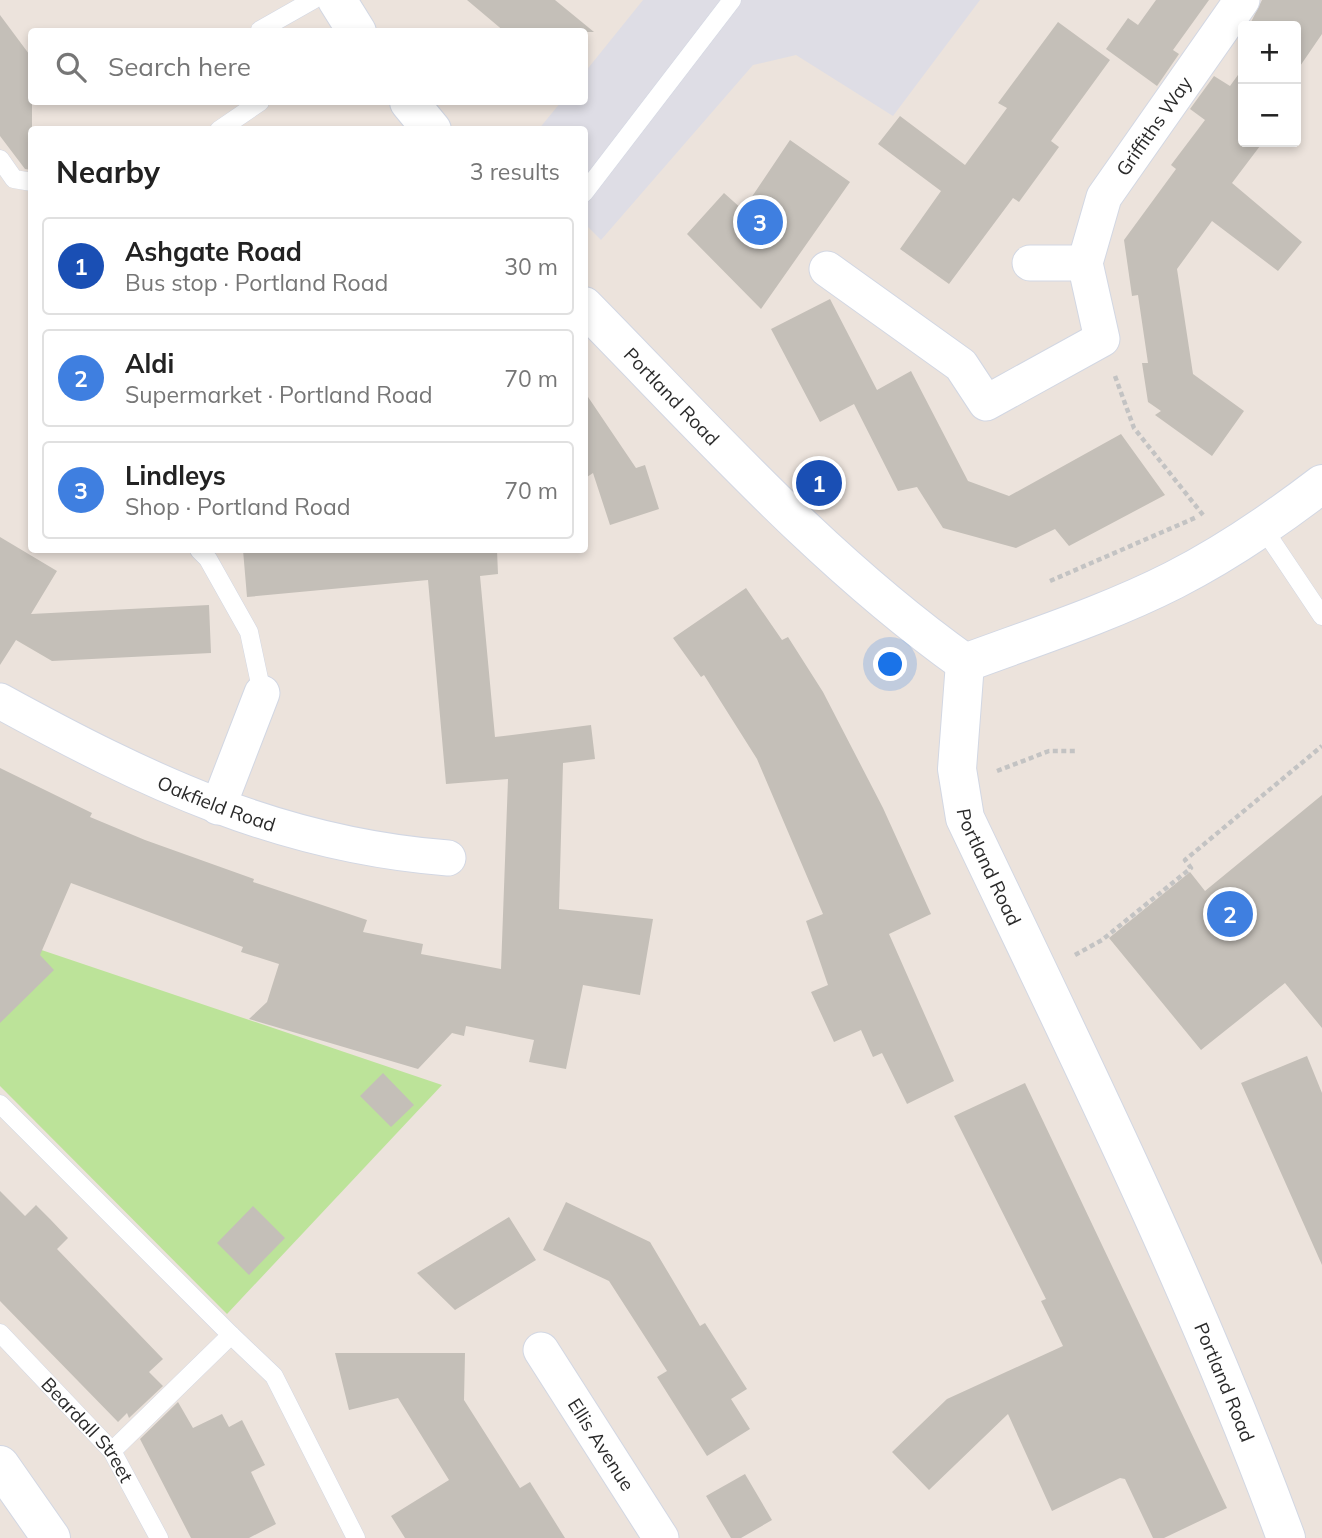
<!DOCTYPE html>
<html lang="en">
<head>
<meta charset="utf-8">
<style>
	body { margin:0; font-family:Mulish,sans-serif; background:#f2f2f2; color:#222 }
	.controls { position:absolute; right:21px; top:21px; display:grid; overflow:hidden; border-radius:7px; box-shadow:0 4px 10px #0003 }
	.controls button { width:63px; height:63px; display:grid; place-items:center; padding:0; border:0; border-bottom:2px solid #e0e0e0; background:#fff; color:#222; font:35px sans-serif }
	.you { position:absolute; left:891px; top:665px; width:24px; height:24px; margin:-18px; border:5px solid #fff; border-radius:50%; background:#1a73e8; box-shadow:0 0 0 10px #1a73e833 }
	.badge { display:grid; place-items:center; width:46px; height:46px; border-radius:50%; background:#ea580c; color:#fff; font-size:23px; font-weight:700 }
	.pin { position:absolute; translate:-50% -50%; border:4px solid #fff; box-shadow:0 2px 7px #0006 }
	.list { margin:0; padding:0; list-style:none }
	h2 { display:flex; justify-content:space-between; align-items:center; height:91px; margin:0; padding:0 28px; font-size:30px }
	h2 small { font-size:23px; font-weight:400; color:#767676 }
	.list li { display:grid; grid-template-columns:46px 1fr auto; gap:21px; align-items:center; box-sizing:border-box; height:98px; margin:0 14px 14px; padding:0 14px; border:2px solid #e0e0e0; border-radius:7px }
	.list b { display:block; font-size:26px; white-space:nowrap }
	.list p { margin:0; font-size:23px; white-space:nowrap; color:#767676 }
	.list em { font-size:23px; font-style:normal; color:#767676 }
	.icon { flex:none; width:38px; height:38px; fill:none; stroke:currentColor; stroke-width:2; stroke-linecap:round; stroke-linejoin:round }
	.map { position:relative; flex:none; width:1322px; height:1538px; overflow:hidden }
	.search { position:absolute; background:#fff; box-shadow:0 4px 10px #0003; left:28px; top:28px; width:560px; height:77px; display:flex; align-items:center; gap:18px; box-sizing:border-box; padding:0 24px; border-radius:7px; color:#767676; font-size:26px }
	.panel { position:absolute; background:#fff; box-shadow:0 4px 10px #0003; left:28px; top:126px; width:560px; height:427px; border-radius:7px }
	.map>svg:first-child { display:block }
	.industrial { fill:#dedde5 }
	.green { fill:#bce399 }
	.building { fill:#c4bfb8 }
	.lines { fill:none; stroke-linecap:round; stroke-linejoin:round }
	.lane-casing { stroke:#d2d7e3; stroke-width:19 }
	.street-casing { stroke:#d2d7e3; stroke-width:37 }
	.secondary-casing { stroke:#d2d7e3; stroke-width:40 }
	.path { stroke:#c3c3c3; stroke-width:4.5; stroke-dasharray:5 3.5; stroke-linecap:butt }
	.lane { stroke:#fff; stroke-width:18 }
	.street { stroke:#fff; stroke-width:35 }
	.secondary { stroke:#fff; stroke-width:38 }
	.labels { text-anchor:middle; dominant-baseline:central; stroke-width:5; stroke-linejoin:round; paint-order:stroke }
	.street-label { font-size:19px; fill:#2a2a2a; stroke:#fff }
</style>
</head>
<body>
<div class="map">
<svg width="1322" height="1538" viewBox="0 0 1322 1538">
	<rect width="100%" height="100%" fill="#ece3dc"/>
	<path class="industrial" d="M643,0H980L893,116L796,55L753,65L601,240L585,224L584,130H538L561,102H584L585,72Z"/>
	<path class="green" d="M0,936L442,1085L227,1314L0,1086Z"/>
	<path class="building" d="M467,0H555L594,32H505Z
		M1156,0H1209L1173,50L1179,54L1157,86L1106,49L1128,18L1138,25Z
		M1262,0H1322V34L1296,72V26L1250,24Z
		M0,15L32,58V170L25,169L0,136Z
		M1058,22L1110,60L1051,141L1059,147L1019,202L1013,198L949,284L900,249L941,191L878,144L900,116L965,165L1007,108L998,103Z
		M1243,68V142H1263L1232,183L1302,242L1278,271L1212,221L1177,269L1193,374L1244,411L1212,456L1155,415L1161,411L1148,402L1142,363H1148L1138,295L1132,296L1124,240L1176,169L1171,165L1205,120L1190,109L1214,76L1230,86Z
		M790,140L850,182L761,309L687,234L724,193L743,210Z
		M830,299L877,390L911,371L968,481L1009,496L1121,434L1165,495L1069,546L1055,529L1016,548L943,528L917,487L898,491L854,404L820,422L771,329Z
		M584,391L636,468L645,465L659,509L610,525L593,473L584,479Z
		M0,537L57,571L31,614L209,605L211,653L52,661L16,640L0,665Z
		M243,550H497L498,574L480,576L495,737L591,725L595,759L563,763L559,909L653,919L640,995L583,985L566,1069L529,1062L534,1040L466,1026L464,1036L452,1033L418,1069L249,1019L267,1002L279,964L241,952L243,947L71,883L40,955L54,970L0,1023V768L92,813L90,817L145,840L254,879L253,882L367,920L363,932L423,944L421,954L501,969L508,779L446,784L428,580L247,597Z
		M746,588L782,640L788,637L823,692L883,808L931,914L889,934L954,1081L907,1104L882,1053L873,1057L861,1030L834,1042L811,992L828,985L806,921L823,914L757,759L704,675L701,677L673,638Z
		M1322,795V1028L1285,983L1201,1050L1109,938L1190,872L1205,891Z
		M1307,1056L1322,1093V1265L1241,1083Z
		M383,1073L414,1105L391,1127L360,1096Z
		M1025,1083L1227,1508L1164,1538H1153L1125,1479L1120,1478L1052,1511L1008,1414L929,1490L892,1452L947,1399L1063,1346L1041,1301L1046,1299L954,1116Z
		M0,1191L25,1216L36,1205L50,1219L68,1238L57,1249L163,1359L149,1372L163,1386L129,1418L127,1413L118,1422L0,1301Z
		M566,1202L650,1242L700,1326L705,1323L747,1389L731,1399L750,1429L707,1456L657,1377L667,1371L609,1281L543,1250Z
		M253,1206L285,1238L249,1275L217,1243Z
		M509,1217L536,1260L455,1310L417,1273Z
		M335,1353H465L464,1400L520,1488L530,1482L565,1538H405L391,1516L449,1480L398,1398L349,1410Z
		M178,1402L193,1428L222,1414L229,1427L242,1420L265,1465L251,1472L276,1524L249,1538H191L140,1439Z
		M745,1474L772,1520L741,1538H731L706,1496Z"/>
	<g class="lines">
		<defs>
			<g id="lane">
				<path d="M260,30L313,0"/>
				<path d="M219,130L260,102"/>
				<path d="M0,159L14,179L32,182"/>
				<path d="M584,193L732,0"/>
				<path d="M1263,528L1322,616"/>
				<path d="M199,550L208,559L249,632L262,693"/>
				<path d="M0,1104L231,1335L112,1451"/>
				<path id="s1" d="M0,1333L112,1451L159,1538"/>
				<path d="M231,1335L274,1376L356,1538"/>
			</g>
			<g id="street">
				<path d="M1030,263H1085"/>
				<path id="s2" d="M827,269L961,365L986,403L1102,339L1085,263L1104,197L1242,0"/>
				<path id="s3" d="M0,701C146,781 279,845 448,858"/>
				<path d="M218,807L262,693"/>
				<path id="s4" d="M541,1350L661,1538"/>
			</g>
			<g id="secondary">
				<path d="M337,0L357,32"/>
				<path d="M409,102L432,130"/>
				<path id="s5" d="M584,306C706,430 823,562 965,663"/>
				<path id="s6" d="M965,663L957,769L965,818C1078,1055 1195,1291 1286,1538"/>
				<path d="M965,663C1035,637 1107,614 1174,580C1227,553 1275,520 1322,484"/>
				<path d="M0,1465L51,1538"/>
			</g>
		</defs>
		<use href="#lane" class="lane-casing"/>
		<use href="#street" class="street-casing"/>
		<use href="#secondary" class="secondary-casing"/>
		<path class="path" d="M1115,376L1134,428L1203,515
			M1050,581L1197,517
			M997,771L1049,751H1076
			M1075,955L1102,940L1191,868L1185,860L1322,746"/>
		<use href="#lane" class="lane"/>
		<use href="#street" class="street"/>
		<use href="#secondary" class="secondary"/>
	</g>
	<g class="labels">
		<g class="street-label">
			<text stroke="none"><textPath href="#s2" startOffset="576">Griffiths Way</textPath></text>
			<text stroke="none"><textPath href="#s5" startOffset="126">Portland Road</textPath></text>
			<text stroke="none"><textPath href="#s3" startOffset="240">Oakfield Road</textPath></text>
			<text stroke="none"><textPath href="#s6" startOffset="210">Portland Road</textPath></text>
			<text stroke="none"><textPath href="#s6" startOffset="777">Portland Road</textPath></text>
			<text stroke="none"><textPath href="#s1" startOffset="131">Beardall Street</textPath></text>
			<text stroke="none"><textPath href="#s4" startOffset="112">Ellis Avenue</textPath></text>
		</g>
	</g>
</svg>
<div class="controls">
<button>+</button>
<button>−</button>
</div>
<div class="you"></div>
<div class="pin badge" style="left:819px;top:483px;background:#1a4fb4">1</div>
<div class="pin badge" style="left:1230px;top:914px;background:#3f7fe0">2</div>
<div class="pin badge" style="left:760px;top:222px;background:#3f7fe0">3</div>
<div class="search"><svg class="icon" aria-label="search" viewBox="0 0 24 24"><circle cx="10" cy="10" r="6"/><path d="M15 15l6 6"/></svg>Search here</div>
<section class="panel">
<h2>Nearby<small>3 results</small></h2>
<ul class="list">
<li><span class="badge" style="background:#1a4fb4">1</span><div><b>Ashgate Road</b><p>Bus stop · Portland Road</p></div><em>30 m</em></li>
<li><span class="badge" style="background:#3f7fe0">2</span><div><b>Aldi</b><p>Supermarket · Portland Road</p></div><em>70 m</em></li>
<li><span class="badge" style="background:#3f7fe0">3</span><div><b>Lindleys</b><p>Shop · Portland Road</p></div><em>70 m</em></li>
</ul>
</section>
</div>
</body>
</html>
